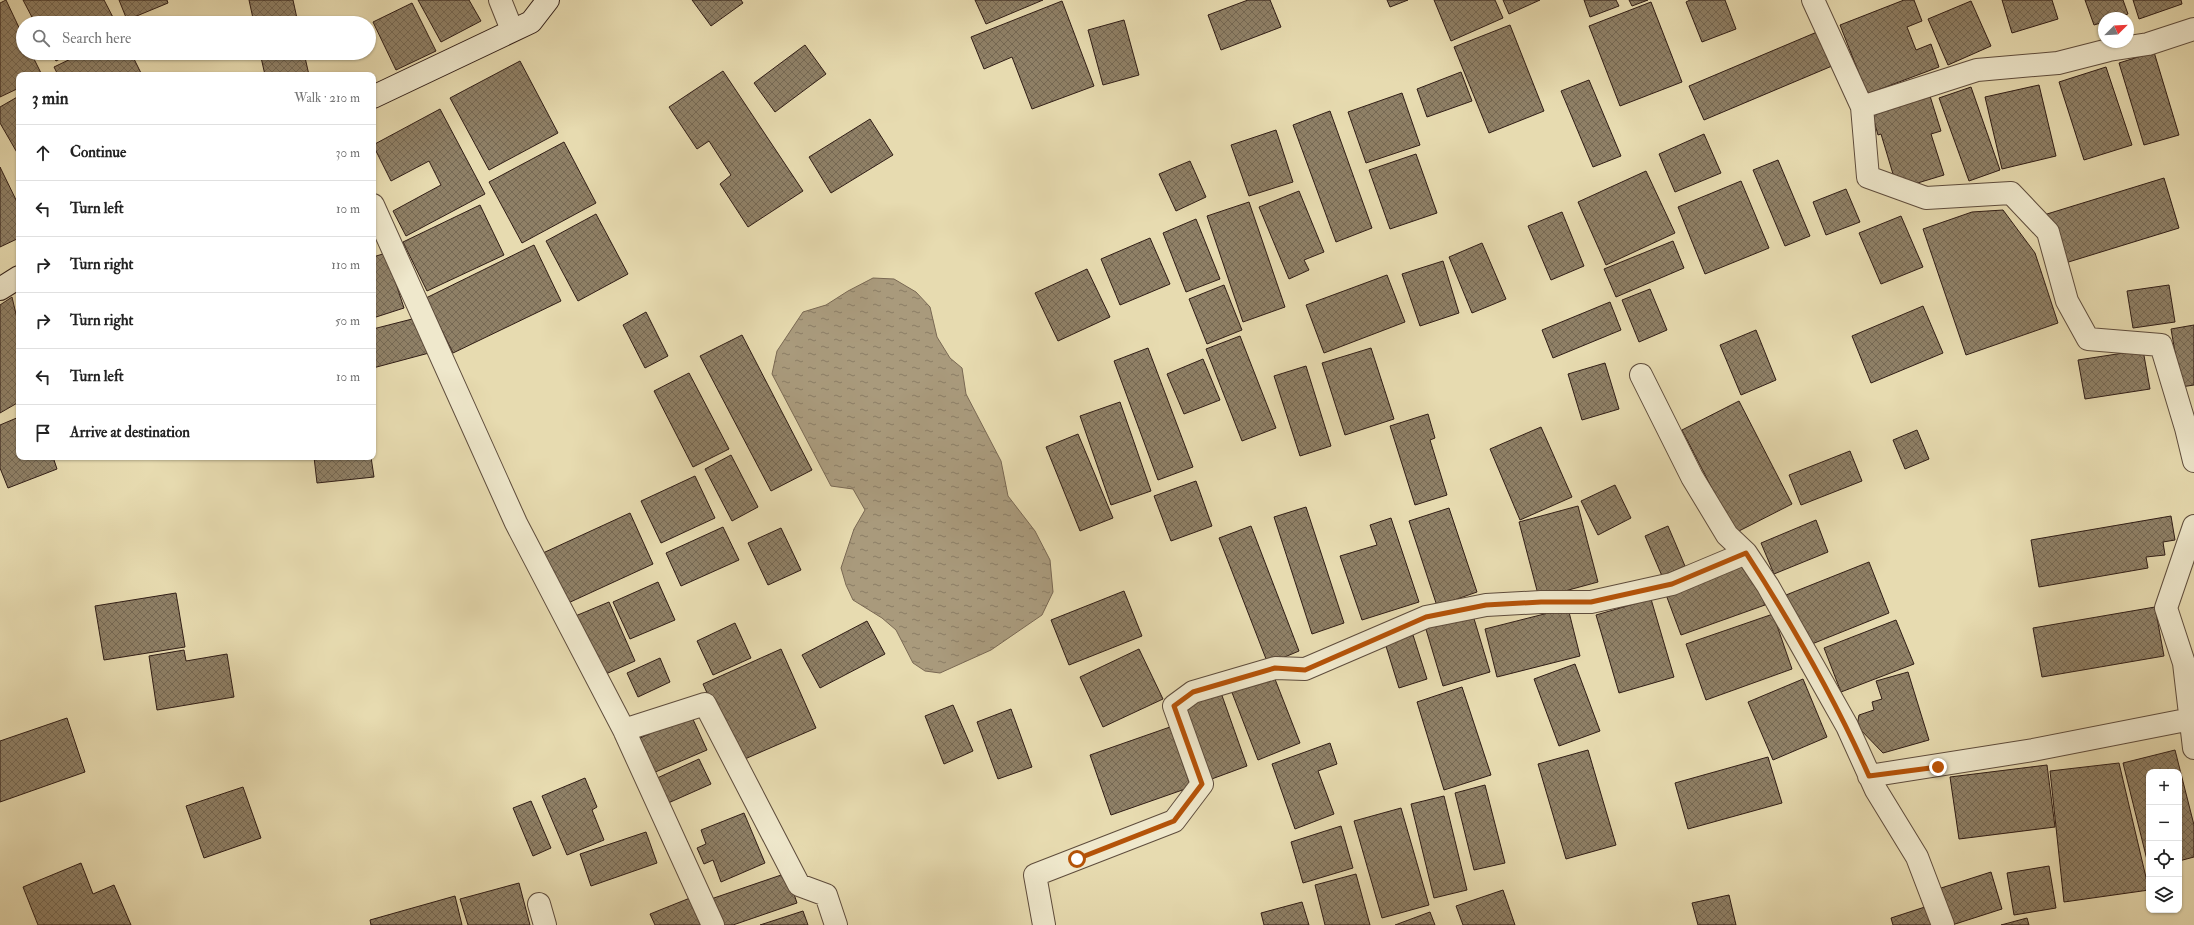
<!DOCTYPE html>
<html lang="en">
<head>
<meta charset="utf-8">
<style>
	body { margin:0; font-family:"IM FELL Double Pica",serif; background:#f2f2f2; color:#222 }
	.controls { position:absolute; right:12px; bottom:12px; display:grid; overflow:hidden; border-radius:8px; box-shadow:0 1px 3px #0004 }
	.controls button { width:36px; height:36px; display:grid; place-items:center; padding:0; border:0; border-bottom:1px solid #e0e0e0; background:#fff; color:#222; font:20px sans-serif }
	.compass { position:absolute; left:2098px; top:12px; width:36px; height:36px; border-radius:50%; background:#fff; box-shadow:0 1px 3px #0004; rotate:66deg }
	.stop { position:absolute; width:12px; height:12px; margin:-9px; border:3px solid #b45309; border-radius:50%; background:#fff }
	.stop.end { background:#b45309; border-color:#fff; box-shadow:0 1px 4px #0008 }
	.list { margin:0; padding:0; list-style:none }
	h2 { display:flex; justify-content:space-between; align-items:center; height:52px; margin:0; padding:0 16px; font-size:17px }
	h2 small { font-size:13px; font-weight:400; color:#767676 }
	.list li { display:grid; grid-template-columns:26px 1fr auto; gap:12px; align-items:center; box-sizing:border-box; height:56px; padding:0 16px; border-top:1px solid #e0e0e0 }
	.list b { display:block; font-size:15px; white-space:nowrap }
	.list em { font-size:13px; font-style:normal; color:#767676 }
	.icon { flex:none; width:22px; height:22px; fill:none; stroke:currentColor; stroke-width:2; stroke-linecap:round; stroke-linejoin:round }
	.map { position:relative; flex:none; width:2194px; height:925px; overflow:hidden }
	.search { position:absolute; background:#fff; box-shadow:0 1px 3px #0004; left:16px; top:16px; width:360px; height:44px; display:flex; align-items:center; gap:10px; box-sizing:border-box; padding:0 14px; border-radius:22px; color:#767676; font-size:15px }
	.panel { position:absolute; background:#fff; box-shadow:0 1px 3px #0004; left:16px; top:72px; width:360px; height:388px; border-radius:8px }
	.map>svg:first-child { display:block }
	.water { fill:url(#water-ripples); stroke:#796853 }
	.building { fill:url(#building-cross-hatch); stroke:#301d16 }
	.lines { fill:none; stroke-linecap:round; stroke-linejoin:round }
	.minor-casing { stroke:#5e4c3c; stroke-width:24 }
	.secondary-casing { stroke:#301d16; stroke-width:24 }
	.minor { stroke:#efe8cc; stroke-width:22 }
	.secondary { stroke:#efe8cc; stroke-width:22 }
	.route { stroke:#b45309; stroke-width:5 }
</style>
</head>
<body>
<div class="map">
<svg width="2194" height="925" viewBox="0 0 2194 925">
	<defs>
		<pattern id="water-ripples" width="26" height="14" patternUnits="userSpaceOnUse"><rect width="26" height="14" fill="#a99a7c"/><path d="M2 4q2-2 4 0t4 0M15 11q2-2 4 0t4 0" fill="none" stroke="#8a7d65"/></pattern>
		<pattern id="building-cross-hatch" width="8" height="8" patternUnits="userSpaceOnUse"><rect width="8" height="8" fill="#8f8066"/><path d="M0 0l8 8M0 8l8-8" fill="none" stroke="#756853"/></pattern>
	</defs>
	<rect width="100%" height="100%" fill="#e7dbb0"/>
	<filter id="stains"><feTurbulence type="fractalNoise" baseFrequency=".005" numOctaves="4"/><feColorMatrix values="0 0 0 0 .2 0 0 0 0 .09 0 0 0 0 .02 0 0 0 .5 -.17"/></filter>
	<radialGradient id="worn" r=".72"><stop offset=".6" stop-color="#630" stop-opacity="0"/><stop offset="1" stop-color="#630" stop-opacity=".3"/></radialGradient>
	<path class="water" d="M873,278L894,279L916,292L930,307L937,337L950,358L962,368L966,394L1001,461L1008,496L1035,531L1050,560L1053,592L1042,615L991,650L940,673L925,671L913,663L896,630L882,618L853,600L846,585L841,568L854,529L865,510L853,489L831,486L772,374L777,351L803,312L826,305L848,291Z"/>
	<path class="building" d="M6,0L23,36V53H31L42,75H19V88L0,97V3Z
		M23,0H104L116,23H35Z
		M119,0H167L168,3L127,20Z
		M249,0H293L298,23H254Z
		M418,0H469L481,21L441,42Z
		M692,0H741L743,3L711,26Z
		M975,0H1043L986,24Z
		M1248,0H1270L1281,27L1221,50L1208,15Z
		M1387,0H1408L1390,7Z
		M1434,0H1495L1503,18L1451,41Z
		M1503,0H1540L1509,14Z
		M1584,0H1616L1619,6L1590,17Z
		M1629,0H1648L1632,6Z
		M1690,0H1725L1736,29L1702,42L1686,2Z
		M1904,0H1914L1922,21L1907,27L1916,50L1931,44L1939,67L1867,94L1840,25Z
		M2002,0H2052L2058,19L2012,33Z
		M2085,0H2123L2128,14L2116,18H2104V22L2094,25Z
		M2133,0H2181L2182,4L2139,19Z
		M1062,1L1094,86L1032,109L1012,57L984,69L971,37Z
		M1971,1L1991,46L1948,65L1928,19Z
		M1651,2L1682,82L1620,106L1589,26Z
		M412,3L436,51L396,70L373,22Z
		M1124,20L1139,75L1103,85L1088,30Z
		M1510,25L1544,111L1489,133L1454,47Z
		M1817,32L1832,66L1704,120L1689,86Z
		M805,45L826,74L775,112L754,83Z
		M2154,52L2179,135L2144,145L2119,63Z
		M51,53H71L56,61Z
		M83,53H131L142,75H58L54,67Z
		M260,53H304L309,75H265Z
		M520,61L558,133L489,170L450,98Z
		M2106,67L2132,145L2084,160L2059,82Z
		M723,71L803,191L748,227L720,184L731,175L709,141L697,149L669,107Z
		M1461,72L1472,101L1427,117L1417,89Z
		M1589,80L1621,156L1593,167L1561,91Z
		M2039,85L2056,156L2002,169L1985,97Z
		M1971,87L2000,170L1969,181L1939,98Z
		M1402,93L1420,145L1366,163L1348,112Z
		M19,96V156L0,123V107Z
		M1930,96L1941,131L1931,134L1944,175L1911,185L1893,174L1881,134L1878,135L1872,114Z
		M440,109L485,194L406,236L393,211L441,185L429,161L391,181L373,145Z
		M1330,111L1372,228L1336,242L1293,125Z
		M870,119L893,155L831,193L809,157Z
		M1276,130L1293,182L1249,196L1231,145Z
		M1704,134L1721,173L1675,192L1659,154Z
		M564,142L596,203L522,243L489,182Z
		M1416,154L1437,213L1390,229L1369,170Z
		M1778,160L1810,236L1785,246L1753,170Z
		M1190,161L1206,197L1176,211L1159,174Z
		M0,167L19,206V238L0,247Z
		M1646,171L1675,233L1606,265L1578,202Z
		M2164,178L2179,228L2062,264L2047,214Z
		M1741,181L1769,248L1705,274L1678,207Z
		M1846,189L1860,222L1826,235L1813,202Z
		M1299,191L1324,252L1304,260L1309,270L1289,279L1259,207Z
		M1249,202L1285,307L1243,322L1207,216Z
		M480,205L504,255L427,291L403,242Z
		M2003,210L2035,253L2058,323L1966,355L1923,229L1972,212Z
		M1562,212L1584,266L1551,280L1528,226Z
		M596,214L628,274L578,301L546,241Z
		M1901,216L1923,267L1881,284L1859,233Z
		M1196,219L1220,279L1186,292L1163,233Z
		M1150,238L1170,284L1120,305L1101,259Z
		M1673,241L1684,268L1616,297L1604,269Z
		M1482,243L1506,299L1472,313L1449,257Z
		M534,245L561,301L453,353L426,298Z
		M386,253L404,308L373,318V257Z
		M1443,261L1459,313L1420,326L1402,274Z
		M1087,269L1110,317L1058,341L1035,293Z
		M1387,275L1405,322L1324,353L1306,305Z
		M1224,285L1242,330L1207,344L1189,299Z
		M2169,285L2175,322L2133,328L2127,291Z
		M1650,289L1667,330L1639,342L1622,300Z
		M12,297L19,327V402L0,413V305Z
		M1610,302L1621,330L1553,358L1542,330Z
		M1923,306L1943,353L1871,383L1852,336Z
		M646,312L668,356L645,368L623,325Z
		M420,317L429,353L373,368V329Z
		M2194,325V385L2181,387L2171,329Z
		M1756,330L1776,380L1741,395L1720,345Z
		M742,335L812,470L771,491L700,356Z
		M1240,336L1276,428L1242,441L1206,349Z
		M1148,348L1193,467L1158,480L1114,361Z
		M1371,348L1394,419L1345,435L1322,363Z
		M2143,350L2150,389L2085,399L2078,360Z
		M1203,359L1220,400L1184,414L1167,374Z
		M1605,363L1619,409L1582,420L1568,374Z
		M1306,366L1331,446L1300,456L1274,376Z
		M689,373L729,449L693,467L654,391Z
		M1739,401L1792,504L1735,533L1682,430Z
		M1120,402L1151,491L1111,505L1080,416Z
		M1428,414L1435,438L1430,440L1447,495L1415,505L1390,426Z
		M19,417V457H53L57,469L8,488L0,468V425Z
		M1541,427L1572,497L1520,520L1490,449Z
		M1917,430L1929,459L1905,469L1893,440Z
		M1078,434L1113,518L1080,531L1046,447Z
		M1850,451L1862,481L1801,505L1789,475Z
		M731,455L758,507L732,521L705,469Z
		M314,457H371L374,477L317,483Z
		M695,476L715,518L661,543L641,501Z
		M1196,481L1212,526L1171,541L1154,496Z
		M1615,485L1631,518L1598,535L1581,501Z
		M1578,506L1598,582L1539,598L1519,522Z
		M1306,507L1344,623L1312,634L1274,517Z
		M1449,508L1477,592L1437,606L1409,521Z
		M630,513L653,564L566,604L543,553Z
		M2171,516L2175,540L2163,542L2165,555L2146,557L2148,568L2039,587L2031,540Z
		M1391,518L1419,602L1362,620L1340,556L1377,545L1370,525Z
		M1816,520L1828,552L1774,574L1761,543Z
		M1251,526L1299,651L1268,664L1219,538Z
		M1668,526L1685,566L1662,576L1645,536Z
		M723,527L739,560L681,586L666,553Z
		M781,528L801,570L768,585L748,543Z
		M1749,562L1765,605L1681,635L1665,592Z
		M1869,562L1889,613L1807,646L1786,595Z
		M658,582L675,620L630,639L613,602Z
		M1124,591L1142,636L1069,665L1051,620Z
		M176,593L185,647L104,660L95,606Z
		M1651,599L1674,677L1619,693L1596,615Z
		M609,602L635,661L599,677L573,617Z
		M2155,607L2164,656L2042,677L2033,628Z
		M1568,608L1580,656L1497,677L1485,629Z
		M1472,612L1490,672L1443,686L1425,626Z
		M1773,614L1792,669L1706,700L1686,644Z
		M1896,620L1914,664L1841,692L1824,648Z
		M867,621L885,654L820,688L802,655Z
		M735,623L751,658L713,675L697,641Z
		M1413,635L1427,679L1399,688L1385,643Z
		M781,649L816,728L738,762L703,684Z
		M1139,649L1163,699L1103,727L1080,677Z
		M184,650L186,661L227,654L234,697L157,710L149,656Z
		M660,658L670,682L638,697L627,673Z
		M1575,664L1600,731L1559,746L1534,679Z
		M1908,672L1929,740L1883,753L1857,726L1859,715L1874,710L1872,702L1882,699L1876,681Z
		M1273,674L1300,743L1258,760L1231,690Z
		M1803,679L1827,737L1773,760L1748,702Z
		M1462,687L1491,775L1444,790L1417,702Z
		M1220,690L1247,766L1209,780L1183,703Z
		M953,705L973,751L944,764L925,716Z
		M1011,709L1032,767L998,779L977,722Z
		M691,715L707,750L653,773L638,739Z
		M67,718L85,772L0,802V741Z
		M1170,727L1191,787L1111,815L1090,755Z
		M1330,743L1337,764L1318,771L1334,814L1295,829L1272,764Z
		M1588,750L1616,845L1566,859L1538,764Z
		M2175,750L2194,825V857L2179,861V772H2149V868L2123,763Z
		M1768,757L1782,803L1688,829L1675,783Z
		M699,759L711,784L666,804L655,779Z
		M2119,763L2149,890L2064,902L2050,771Z
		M2047,765L2055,827L1959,839L1950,777Z
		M585,778L597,807L592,810L604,840L567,855L542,796Z
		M1485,785L1505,863L1474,870L1455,793Z
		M243,787L261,838L204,858L186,806Z
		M1444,796L1467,890L1434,898L1411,804Z
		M531,801L551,848L533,856L513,808Z
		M1401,808L1429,905L1382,918L1354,821Z
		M744,813L765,863L721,882L713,860L704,864L697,848L706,844L701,830Z
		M1341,826L1353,868L1303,883L1291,842Z
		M646,832L657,863L591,886L580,854Z
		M81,863L93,894L114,885L131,925H38L23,887Z
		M2049,866L2056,908L2014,915L2007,873Z
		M1991,872L2002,909L1952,925L1938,889Z
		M787,873L797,903L733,925H719L711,899Z
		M1356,874L1370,925H1325L1315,885Z
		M519,883L530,925H468L460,899Z
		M1503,890L1515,925H1463L1456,906Z
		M1729,895L1736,925H1698L1692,903Z
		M455,896L462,925H371L370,920Z
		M690,898L701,925H655L650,914Z
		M1302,902L1309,925H1264L1261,913Z
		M1928,906L1935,925H1893L1891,918Z
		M803,911L808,925H760Z
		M1430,912L1435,925H1395Z
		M2027,918L2029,925H2001Z"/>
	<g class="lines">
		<defs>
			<path id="minor" d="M500,0L512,30
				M1813,0L1862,107L1868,177L1926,198L2011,193L2048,232L2067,301L2088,339L2161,345L2186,428L2194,461
				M1862,107L1977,70L2058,63L2109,50L2148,44L2194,29
				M373,205L516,523L624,730L713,925
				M1641,375L1692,477L1727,535L1746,553L1768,586L1847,726L1876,790L1917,857L1943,925
				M2194,526L2166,608L2184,663L2194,748
				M624,730L705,704L799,885L826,895L836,925
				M1869,776L2033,750L2191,719
				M539,904L545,925
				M1044,925L1035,875L1174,821L1202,784L1174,706L1193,692L1275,668L1305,669L1426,617L1486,605L1541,602H1591L1672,584L1746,553"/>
			<path id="secondary" d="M373,97L531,22L548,0
				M0,289L19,277"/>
		</defs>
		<use href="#minor" class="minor-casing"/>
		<use href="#secondary" class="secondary-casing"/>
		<use href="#minor" class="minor"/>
		<use href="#secondary" class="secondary"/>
	</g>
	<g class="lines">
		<path class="route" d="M1077,859L1174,821L1202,784L1174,706L1193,692L1275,668L1305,670L1426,617L1486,605L1541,602H1591L1672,584L1746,553C1792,624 1835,699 1869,776L1938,767"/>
	</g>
	<rect width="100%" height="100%" filter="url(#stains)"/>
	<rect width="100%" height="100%" fill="url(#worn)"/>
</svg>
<div class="controls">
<button>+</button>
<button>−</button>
<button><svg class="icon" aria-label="locate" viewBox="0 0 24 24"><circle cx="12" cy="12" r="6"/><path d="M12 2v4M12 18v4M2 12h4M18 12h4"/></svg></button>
<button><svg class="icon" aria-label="layers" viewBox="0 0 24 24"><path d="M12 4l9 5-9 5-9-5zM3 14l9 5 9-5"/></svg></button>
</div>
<svg class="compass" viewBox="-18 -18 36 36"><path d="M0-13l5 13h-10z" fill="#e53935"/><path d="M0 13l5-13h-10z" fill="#767676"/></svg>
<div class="stop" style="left:1077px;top:859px"></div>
<div class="stop end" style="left:1938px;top:767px"></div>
<div class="search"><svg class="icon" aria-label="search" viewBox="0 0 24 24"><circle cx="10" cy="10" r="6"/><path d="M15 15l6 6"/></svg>Search here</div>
<section class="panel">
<h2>3 min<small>Walk · 210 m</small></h2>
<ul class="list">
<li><svg class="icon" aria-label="ahead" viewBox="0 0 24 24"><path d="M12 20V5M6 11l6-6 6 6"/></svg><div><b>Continue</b></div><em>30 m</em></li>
<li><svg class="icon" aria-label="left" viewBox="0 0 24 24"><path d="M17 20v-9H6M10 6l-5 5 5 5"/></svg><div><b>Turn left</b></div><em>10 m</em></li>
<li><svg class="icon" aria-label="right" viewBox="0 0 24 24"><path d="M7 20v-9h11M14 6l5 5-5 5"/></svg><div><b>Turn right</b></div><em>110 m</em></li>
<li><svg class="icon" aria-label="right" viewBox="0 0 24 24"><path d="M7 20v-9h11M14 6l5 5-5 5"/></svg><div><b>Turn right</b></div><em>50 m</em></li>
<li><svg class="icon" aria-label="left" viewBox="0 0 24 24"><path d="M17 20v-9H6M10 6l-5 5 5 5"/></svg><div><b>Turn left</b></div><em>10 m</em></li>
<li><svg class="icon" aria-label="arrive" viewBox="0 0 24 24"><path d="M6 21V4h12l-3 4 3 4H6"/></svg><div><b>Arrive at destination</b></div></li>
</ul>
</section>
</div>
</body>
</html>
